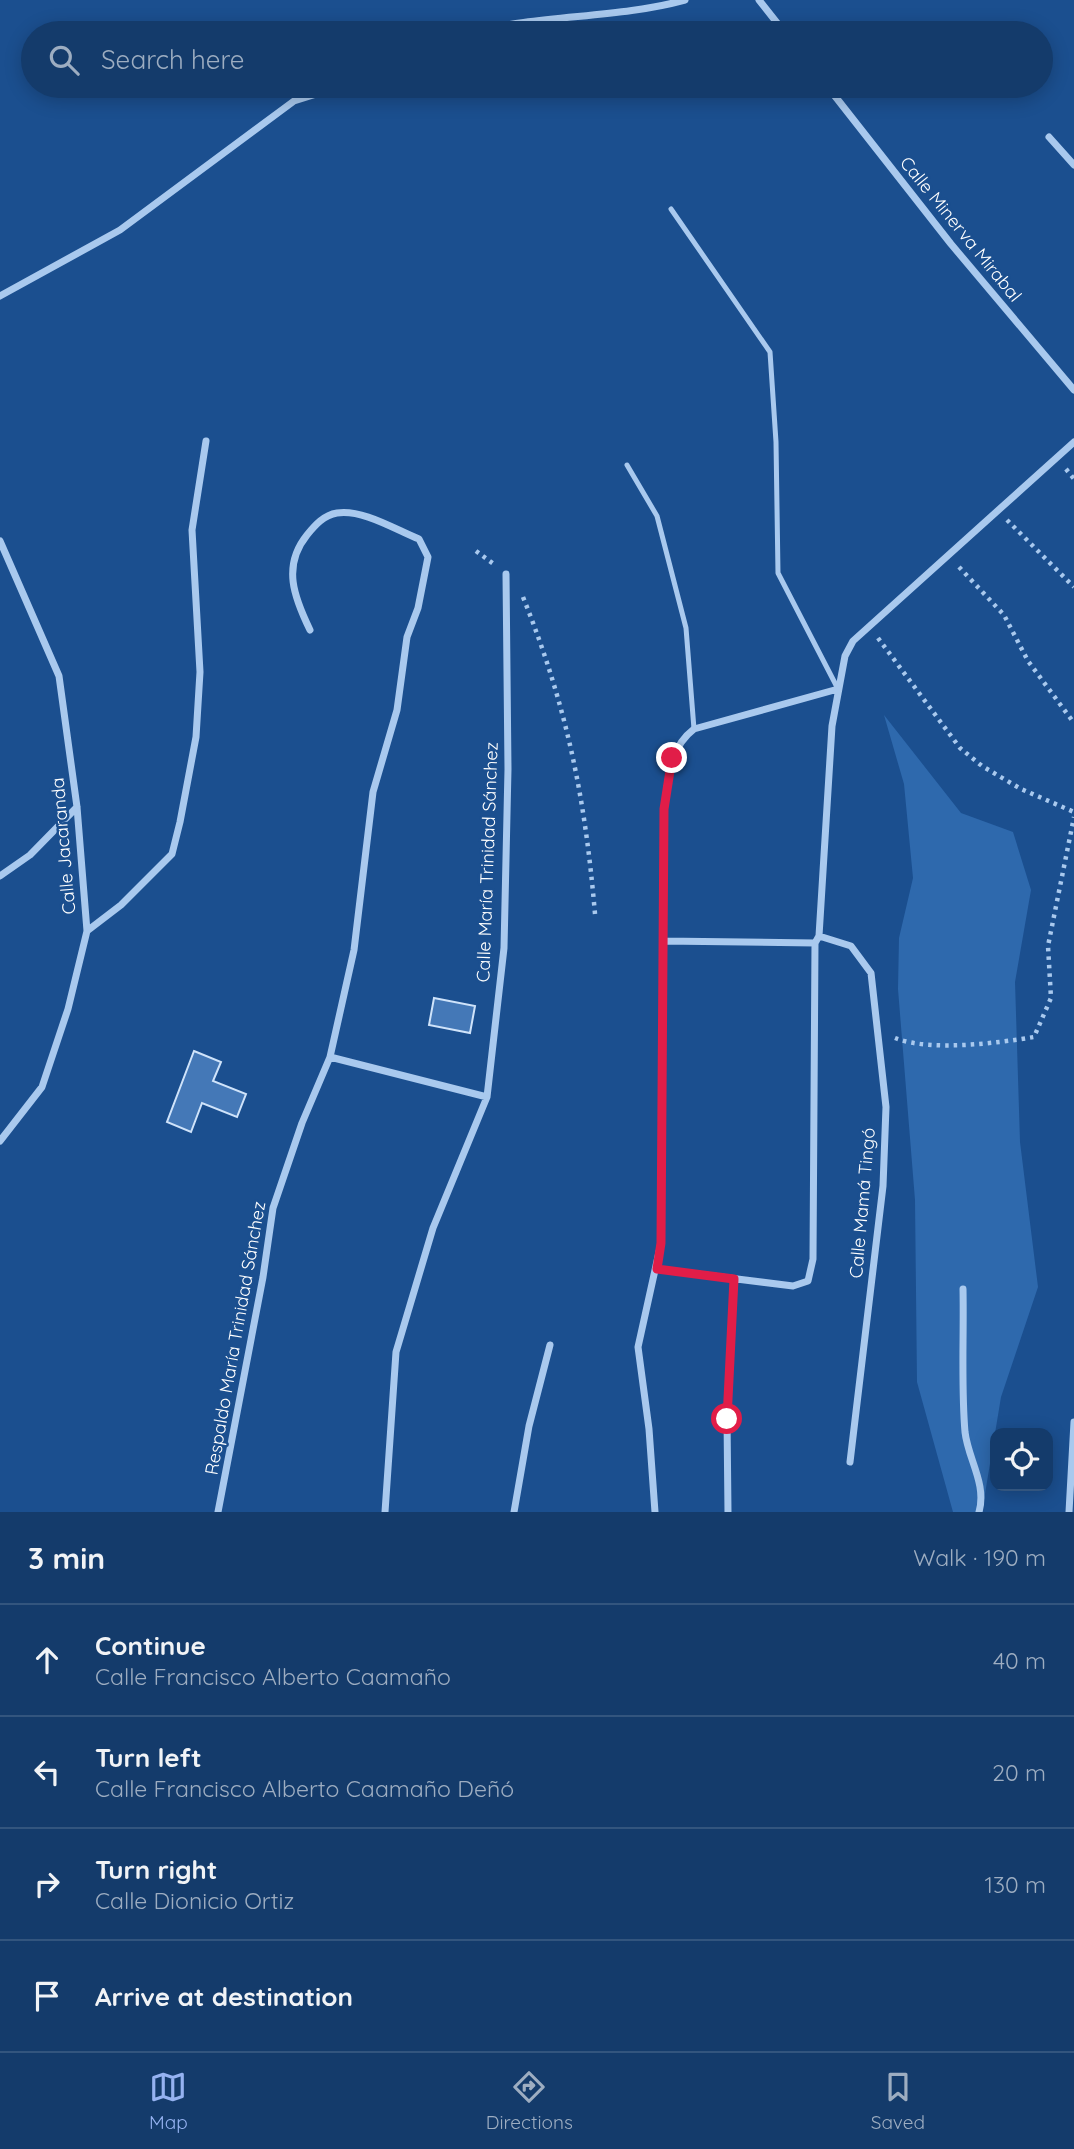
<!DOCTYPE html>
<html lang="en">
<head>
<meta charset="utf-8">
<style>
	body { margin:0; font-family:Quicksand,sans-serif; background:#1d4271; color:#f1f3f6 }
	.controls { position:absolute; right:21px; bottom:21px; display:grid; overflow:hidden; border-radius:14px; box-shadow:0 4px 18px #0003 }
	.controls button { width:63px; height:63px; display:grid; place-items:center; padding:0; border:0; border-bottom:2px solid #33557e; background:#143b6b; color:#f1f3f6; font:35px sans-serif }
	.stop { position:absolute; width:21px; height:21px; margin:-16px; border:5px solid #e11d48; border-radius:50%; background:#fff }
	.stop.end { background:#e11d48; border-color:#fff; box-shadow:0 2px 7px #0008 }
	.list { margin:0; padding:0; list-style:none }
	h2 { display:flex; justify-content:space-between; align-items:center; height:91px; margin:0; padding:0 28px; font-size:30px }
	h2 small { font-size:23px; font-weight:400; color:#9dadc1 }
	.list li { display:grid; grid-template-columns:46px 1fr auto; gap:21px; align-items:center; box-sizing:border-box; height:112px; padding:0 28px; border-top:2px solid #33557e }
	.list b { display:block; font-size:26px; white-space:nowrap }
	.list p { margin:0; font-size:23px; white-space:nowrap; color:#9dadc1 }
	.list em { font-size:23px; font-style:normal; color:#9dadc1 }
	.icon { flex:none; width:38px; height:38px; fill:none; stroke:currentColor; stroke-width:2; stroke-linecap:round; stroke-linejoin:round }
	.map { position:relative; flex:none; width:1074px; height:1512px; overflow:hidden }
	.search { position:absolute; background:#143b6b; box-shadow:0 4px 18px #0003; left:21px; right:21px; top:21px; height:77px; display:flex; align-items:center; gap:18px; box-sizing:border-box; padding:0 24px; border-radius:38px; color:#9dadc1; font-size:26px }
	.sheet { height:539px; background:#143b6b }
	nav { display:flex; justify-content:space-around; align-items:center; box-sizing:border-box; height:98px; border-top:2px solid #33557e; background:#143b6b; font-size:19px; color:#9dadc1 }
	nav a { display:grid; justify-items:center; gap:4px }
	nav .on { color:#95b2f1 }
	.map>svg:first-child { display:block }
	.green { fill:#2e69ad }
	.building { fill:#4478b7; stroke:#cfe3fa; stroke-width:2 }
	.lines { fill:none; stroke-linecap:round; stroke-linejoin:round }
	.path { stroke:#a9c9ee; stroke-width:4.5; stroke-dasharray:3.5 5; stroke-linecap:butt }
	.service { stroke:#a9c9ee; stroke-width:5 }
	.minor { stroke:#a9c9ee; stroke-width:7 }
	.route { stroke:#e11d48; stroke-width:9 }
	.labels { text-anchor:middle; dominant-baseline:central; stroke-width:5; stroke-linejoin:round; paint-order:stroke }
	.street-label { font-size:18px; fill:#fff; stroke:#1b4f8f }
</style>
</head>
<body>
<div class="map">
<svg width="1074" height="1512" viewBox="0 0 1074 1512">
	<rect width="100%" height="100%" fill="#1b4f8f"/>
	<path class="green" d="M884,715L961,813L1013,832L1031,890L1015,982L1020,1142L1038,1287L1001,1397L982,1512H953L917,1382L915,1200L898,989L899,938L913,878L904,784Z"/>
	<path class="building" d="M434,998L475,1006L470,1033L429,1025Z
		M194,1051L221,1062L213,1081L246,1094L237,1117L202,1103L191,1132L167,1122Z"/>
	<g class="lines">
		<path class="path" d="M1066,469L1074,479
			M1007,520L1074,587
			M476,551L495,565
			M959,567L1004,615L1028,661L1074,723
			M523,597C567,707 585,797 595,914
			M878,638L960,748L982,766L1021,789L1074,812
			M895,1038C930,1052 997,1043 1034,1037L1051,998L1048,946L1074,817"/>
		<path class="service" d="M671,209L770,352L776,442L778,573L838,689
			M627,465L657,516L686,628L694,729"/>
		<path class="minor" d="M759,0L785,33
			M470,33C541,14 615,19 685,0
			M827,86L951,244L1074,390
			M1049,137L1074,165
			M0,296L120,230L294,101L342,86
			M0,541L59,676L77,807L87,931L68,1009L42,1087L0,1141
			M0,876L30,855L77,807
			M87,931L121,905L172,854L180,822L196,737L200,672L192,530L206,441
			M819,936L851,946L871,973L886,1107L883,1186L850,1462
			M663,941L815,943
			M330,1057L487,1097
			M657,1269L793,1286L808,1281L813,1259L815,943L819,936L832,726L845,656L853,641L1074,442
			M963,1289C964,1336 961,1385 965,1432C968,1459 987,1484 979,1512
			M218,1512L263,1277L273,1208L302,1123L330,1057L354,950L373,792L397,710L407,637L418,608L428,557L419,539C396,530 363,509 337,513C324,515 315,525 307,535C282,566 294,597 310,630
			M385,1512L396,1352L433,1228L487,1097L504,948L508,769L506,574
			M514,1512L529,1426L550,1345
			M655,1512L649,1429L638,1347L661,1243L664,809C669,779 668,749 694,729L838,689
			M728,1512L727,1418L734,1279
			M1069,1512L1074,1422"/>
	</g>
	<g class="lines">
		<path class="route" d="M672,758L664,809L661,1243L657,1269L734,1279L727,1419"/>
	</g>
	<g class="labels">
		<g class="street-label">
			<text transform="translate(961 229) rotate(51)">Calle Minerva Mirabal</text>
			<text transform="translate(63 846) rotate(-95)">Calle Jacaranda</text>
			<text transform="translate(487 862) rotate(-88)">Calle María Trinidad Sánchez</text>
			<text transform="translate(862 1203) rotate(-85)">Calle Mamá Tingó</text>
			<text transform="translate(235 1338) rotate(-80)">Respaldo María Trinidad Sánchez</text>
		</g>
	</g>
</svg>
<div class="controls">
<button><svg class="icon" aria-label="locate" viewBox="0 0 24 24"><circle cx="12" cy="12" r="6"/><path d="M12 2v4M12 18v4M2 12h4M18 12h4"/></svg></button>
</div>
<div class="stop" style="left:727px;top:1419px"></div>
<div class="stop end" style="left:672px;top:758px"></div>
<div class="search"><svg class="icon" aria-label="search" viewBox="0 0 24 24"><circle cx="10" cy="10" r="6"/><path d="M15 15l6 6"/></svg>Search here</div>
</div>
<section class="sheet">
<h2>3 min<small>Walk · 190 m</small></h2>
<ul class="list">
<li><svg class="icon" aria-label="ahead" viewBox="0 0 24 24"><path d="M12 20V5M6 11l6-6 6 6"/></svg><div><b>Continue</b><p>Calle Francisco Alberto Caamaño</p></div><em>40 m</em></li>
<li><svg class="icon" aria-label="left" viewBox="0 0 24 24"><path d="M17 20v-9H6M10 6l-5 5 5 5"/></svg><div><b>Turn left</b><p>Calle Francisco Alberto Caamaño Deñó</p></div><em>20 m</em></li>
<li><svg class="icon" aria-label="right" viewBox="0 0 24 24"><path d="M7 20v-9h11M14 6l5 5-5 5"/></svg><div><b>Turn right</b><p>Calle Dionicio Ortiz</p></div><em>130 m</em></li>
<li><svg class="icon" aria-label="arrive" viewBox="0 0 24 24"><path d="M6 21V4h12l-3 4 3 4H6"/></svg><div><b>Arrive at destination</b></div></li>
</ul>
</section>
<nav>
<a class="on"><svg class="icon" aria-label="map" viewBox="0 0 24 24"><path d="M3 6l6-2 6 2 6-2v14l-6 2-6-2-6 2zM9 4v14M15 6v14"/></svg>Map</a>
<a><svg class="icon" aria-label="directions" viewBox="0 0 24 24"><path d="M12 3l9 9-9 9-9-9zM9 14v-3h6M13 9l2 2-2 2"/></svg>Directions</a>
<a><svg class="icon" aria-label="saved" viewBox="0 0 24 24"><path d="M7 4h10v16l-5-4-5 4z"/></svg>Saved</a>
</nav>
</body>
</html>
